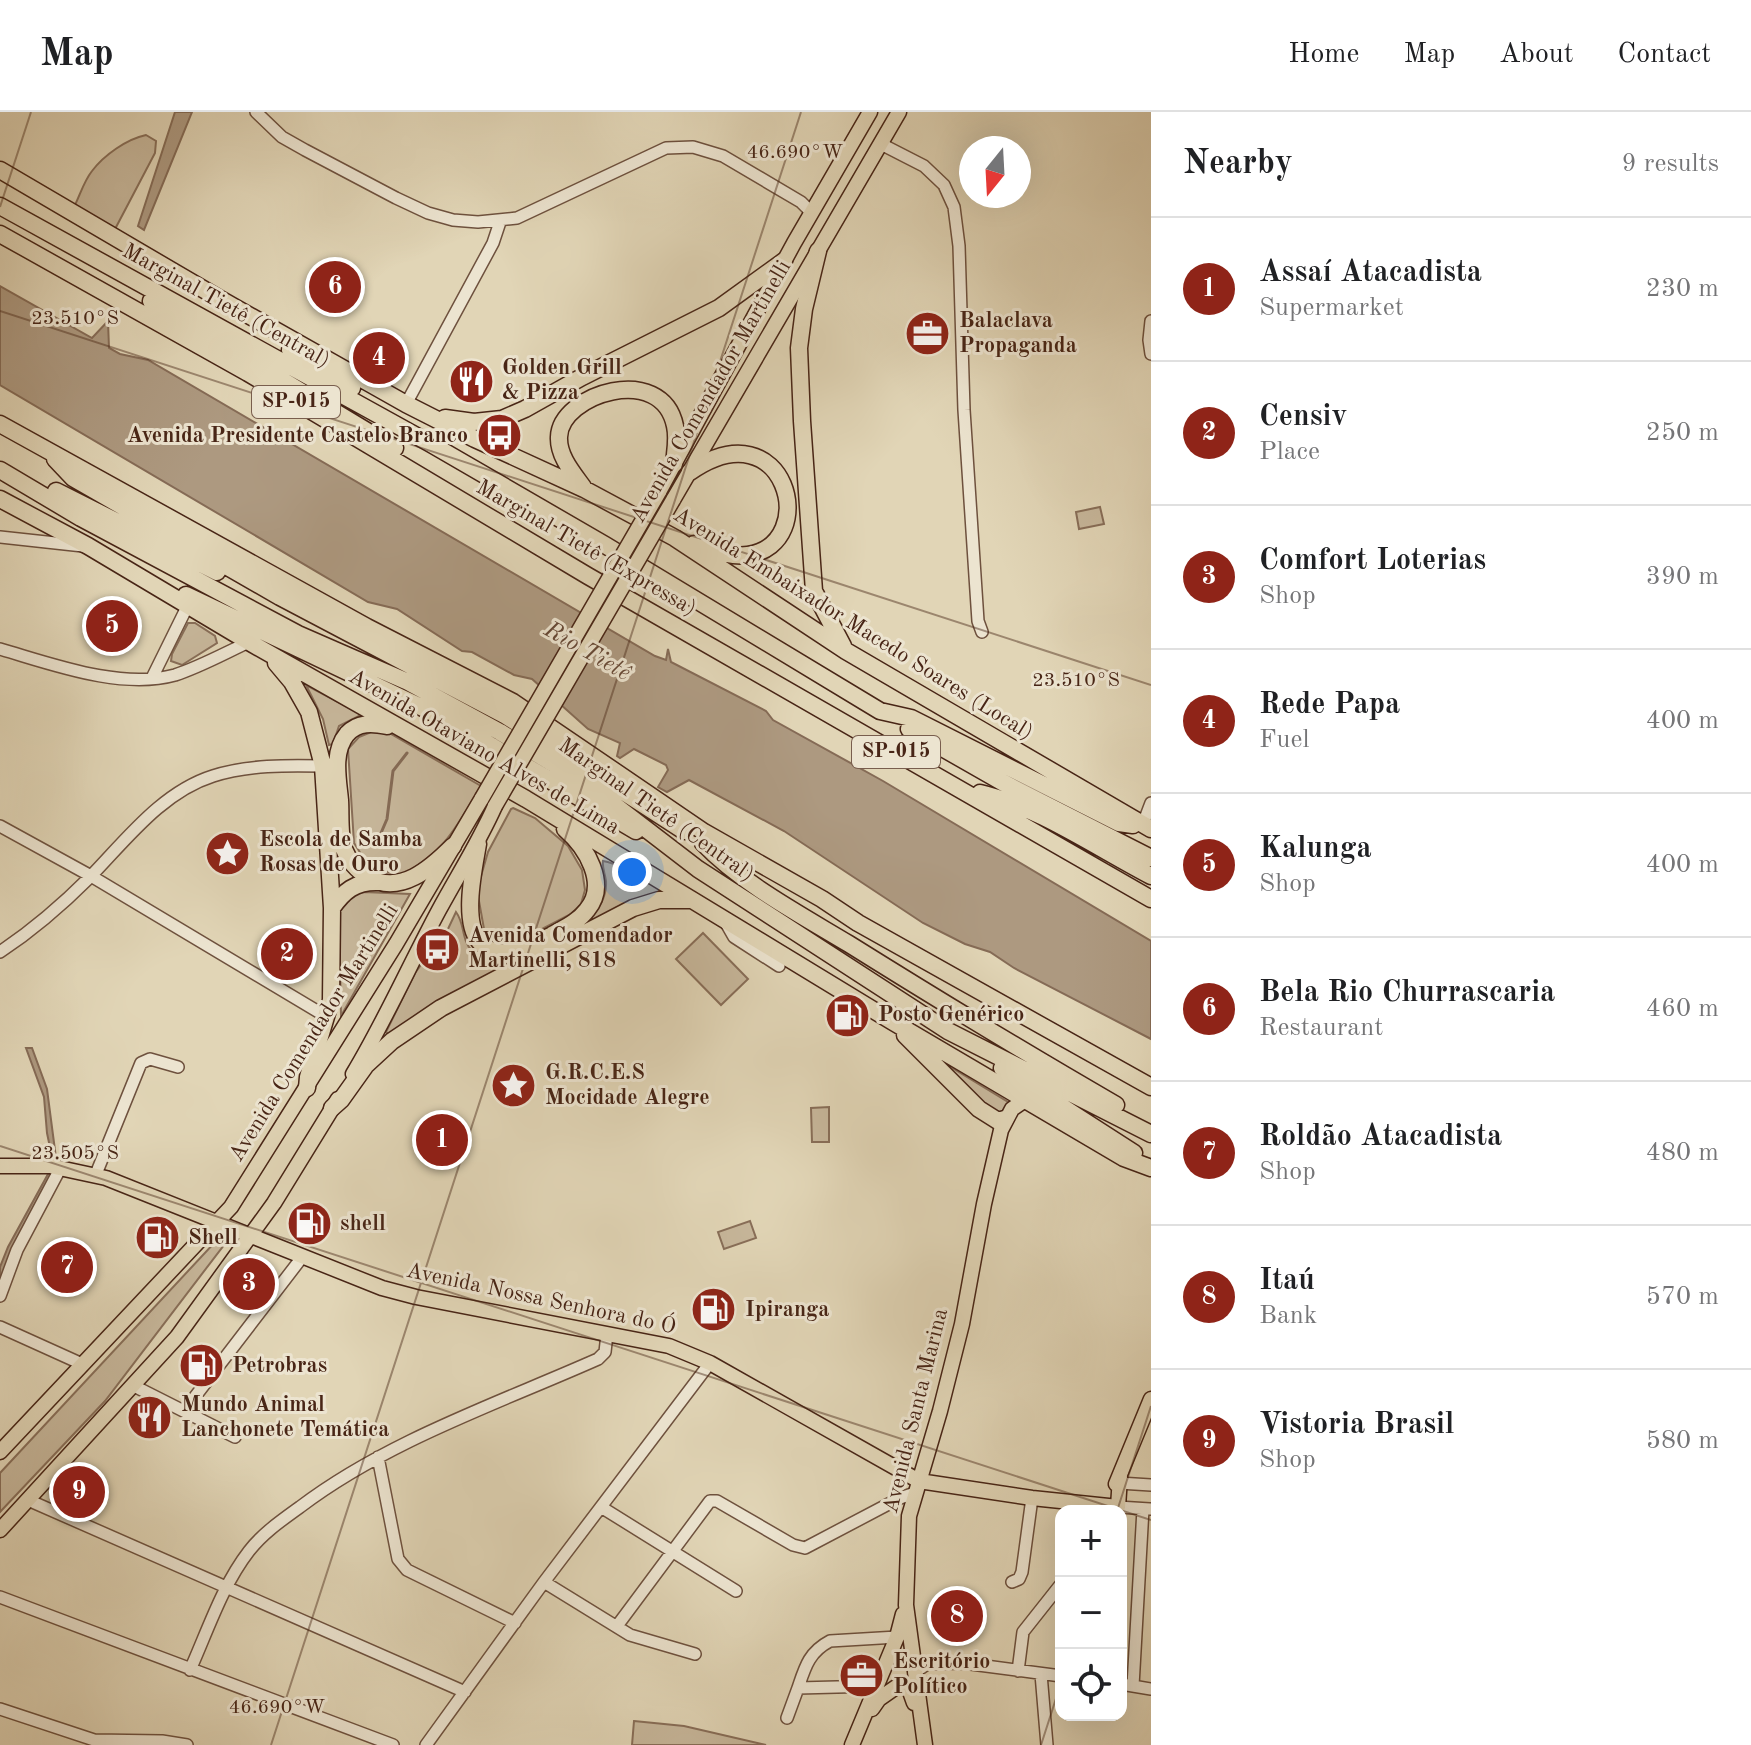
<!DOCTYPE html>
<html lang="en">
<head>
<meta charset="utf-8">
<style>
	body { margin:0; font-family:"Old Standard TT",serif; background:#f2f2f2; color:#202124 }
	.controls { position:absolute; right:24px; bottom:24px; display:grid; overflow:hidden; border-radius:16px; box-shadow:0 8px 32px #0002 }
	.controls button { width:72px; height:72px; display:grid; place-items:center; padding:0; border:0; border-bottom:2px solid #e0e0e0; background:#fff; color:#202124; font:40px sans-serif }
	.compass { position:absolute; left:959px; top:24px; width:72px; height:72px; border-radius:50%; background:#fff; box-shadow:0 8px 32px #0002; rotate:198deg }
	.you { position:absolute; left:632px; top:760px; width:28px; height:28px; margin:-20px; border:6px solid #fff; border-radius:50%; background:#1a73e8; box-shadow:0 0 0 12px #1a73e833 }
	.badge { display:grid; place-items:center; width:52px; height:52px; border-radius:50%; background:#8f2418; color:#fff; font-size:26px; font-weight:700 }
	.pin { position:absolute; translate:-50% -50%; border:4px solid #fff; box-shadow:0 2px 8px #0006 }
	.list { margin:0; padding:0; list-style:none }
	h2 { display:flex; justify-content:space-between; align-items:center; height:104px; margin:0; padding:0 32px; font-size:34px }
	h2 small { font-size:26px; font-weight:400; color:#757577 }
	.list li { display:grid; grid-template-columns:52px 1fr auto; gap:24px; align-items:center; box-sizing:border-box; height:144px; padding:0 32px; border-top:2px solid #e0e0e0 }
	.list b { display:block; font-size:30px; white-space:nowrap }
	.list p { margin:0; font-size:26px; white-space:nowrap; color:#757577 }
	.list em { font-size:26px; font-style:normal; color:#757577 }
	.icon { flex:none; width:44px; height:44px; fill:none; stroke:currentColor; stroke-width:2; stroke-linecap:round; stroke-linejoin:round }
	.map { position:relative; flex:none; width:1151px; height:1633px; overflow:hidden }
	header { display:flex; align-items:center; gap:48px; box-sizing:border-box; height:112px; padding:0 40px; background:#fff; border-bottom:2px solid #e0e0e0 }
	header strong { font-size:38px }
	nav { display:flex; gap:44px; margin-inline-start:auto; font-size:28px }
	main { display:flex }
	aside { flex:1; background:#fff }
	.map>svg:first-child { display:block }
	.green { fill:#c7b79b; stroke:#886e58; stroke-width:2 }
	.water { fill:#ad9980; stroke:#856b56; stroke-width:2 }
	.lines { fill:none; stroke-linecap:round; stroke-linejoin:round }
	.stream { stroke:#856b56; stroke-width:3 }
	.minor-casing { stroke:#6e513e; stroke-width:14 }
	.major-casing { stroke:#482516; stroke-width:17 }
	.highway-casing { stroke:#482516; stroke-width:19 }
	.minor { stroke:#ece4d0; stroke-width:11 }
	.major { stroke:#e1d5b6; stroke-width:14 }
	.highway { stroke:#e1d5b6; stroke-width:16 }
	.major-bridge-casing { stroke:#482516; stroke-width:17; stroke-linecap:butt }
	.major-bridge { stroke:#e1d5b6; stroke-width:14 }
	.ticks { fill:none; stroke:#482516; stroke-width:2; stroke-opacity:0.45 }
	.labels { text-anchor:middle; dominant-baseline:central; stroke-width:6; stroke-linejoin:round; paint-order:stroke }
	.shield { fill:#ece4d0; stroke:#795e4e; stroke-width:2 }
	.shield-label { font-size:20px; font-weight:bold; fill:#482516 }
	.street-label { font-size:22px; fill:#482516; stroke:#ece4d0 }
	.poi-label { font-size:22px; font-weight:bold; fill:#482516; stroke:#ece4d0; text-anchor:start }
	.water-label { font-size:24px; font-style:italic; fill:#664836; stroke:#ece4d0 }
	.ticks-label { font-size:20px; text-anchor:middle; fill:#482516; stroke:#ece4d0; stroke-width:6; stroke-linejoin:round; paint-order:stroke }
</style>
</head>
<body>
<header>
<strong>Map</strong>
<nav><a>Home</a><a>Map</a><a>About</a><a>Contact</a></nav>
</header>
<main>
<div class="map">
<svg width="1151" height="1633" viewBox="0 0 1151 1633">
	<rect width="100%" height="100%" fill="#e1d5b6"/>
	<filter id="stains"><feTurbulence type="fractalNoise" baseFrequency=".0025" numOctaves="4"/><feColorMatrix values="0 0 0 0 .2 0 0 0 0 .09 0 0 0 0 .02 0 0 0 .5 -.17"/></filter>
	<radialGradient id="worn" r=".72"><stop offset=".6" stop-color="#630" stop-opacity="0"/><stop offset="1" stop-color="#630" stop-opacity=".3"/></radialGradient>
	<path class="green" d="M146,23L156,29L155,41L114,119L74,95C80,83 84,69 92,59C104,43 127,27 146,23Z
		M1100,395L1104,412L1079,417L1076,400Z
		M188,511H195L215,524L217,531L182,553L171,549L172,542Z
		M306,573L359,601V604L339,614L333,632L329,633L323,607Z
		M376,618L391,622L481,674C456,715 446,739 402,763L370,756L354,731L348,637L359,625Z
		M513,696L535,706L568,734L582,758L585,778L581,792L571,802L519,829L509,831L493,827L484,817L477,778L488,740L511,697Z
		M603,749C623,752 651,773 671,783L390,924L386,920L415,861L448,817L456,800C465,812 461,827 472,839C480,848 494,854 506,851C529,845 566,819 588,807C599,797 607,784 606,769C605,761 602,756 603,749Z
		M364,780L410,782L341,904L339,797L349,782Z
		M703,821L748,867L721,893L676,847Z
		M944,951L1008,990L1009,994L1000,1001L989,999Z
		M829,995V1030H812L811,996Z
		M750,1109L756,1126L724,1137L718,1120Z
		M216,1129L224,1133L105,1289L0,1400V1361Z
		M634,1609L684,1614L766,1633H632Z"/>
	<path class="water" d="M175,0H192L144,118L138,114Z
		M0,174L92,226L108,209L109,236L120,242L148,248L655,544L666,548L668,537L671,550L766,599L773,608L883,669L1151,829V927L1014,856L990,840L965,832L923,811L784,719L689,668L667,680L658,675L668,658L666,653L634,637L620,646L617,644L620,631L588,617L532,567L514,563L472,540L462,539L397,497L368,490L0,273Z
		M26,936H32L47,977L56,1046L52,1045L47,1021L44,985Z
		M48,1062H54L0,1175V1155L8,1135Z"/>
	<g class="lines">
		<path class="stream" d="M378,728L387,707L393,659L407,641"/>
		<defs>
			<path id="minor" d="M256,0L282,25L305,38L396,86L428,101L453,108L478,110L517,106L666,36L693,35L723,44L801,90L812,101
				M881,32L924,54L944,73L954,95L959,134L964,298L978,509L982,520
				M1151,209L1149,228L1151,242
				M406,292L493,131L500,110
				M0,425L83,434
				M0,537C52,552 121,578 175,563C200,555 225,541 249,530
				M152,566L188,493
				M1143,712L1151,691
				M0,714L91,764L327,905
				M726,811L734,825L779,854
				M0,840C33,818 62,793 90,765C126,728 162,680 213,664C247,653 287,653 323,654
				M96,1062L141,951L150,947L178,955
				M0,1184L17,1138L61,1055
				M0,1215L82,1252
				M134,1274L235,1325
				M184,1299L303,1144
				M378,1345L398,1447L407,1458L515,1511
				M1119,1371L1151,1373
				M28,1388L465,1580
				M601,1395L736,1479
				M1118,1395L1150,1397
				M544,1470L630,1523L695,1542
				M1012,1470L1019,1467L1022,1460L1032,1386
				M0,1485L393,1633
				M617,1514L710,1389H717L793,1433L805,1436L900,1386L915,1381
				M190,1558C208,1518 222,1474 249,1439C263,1421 282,1408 300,1395C387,1329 499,1291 598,1247L605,1240L607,1222
				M1018,1559L1023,1520L1061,1472
				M914,1561L927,1552L963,1551L1061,1564
				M1041,1562L1047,1633
				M1121,1572L1151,1577
				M876,1574L798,1576C805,1555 809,1540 830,1529L897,1525
				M1133,1574L1143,1397
				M0,1597L94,1628L162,1629L187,1633
				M787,1606L798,1576
				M426,1633L544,1470L710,1251"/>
			<path id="major" d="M659,380L794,131L870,0
				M673,388L899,0
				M353,962C385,909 410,852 439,798C458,763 479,730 495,694
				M0,1054H50L106,1066L382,1176L416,1185L669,1234L710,1251L919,1369L1032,1386L1118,1395L1120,1365
				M0,1340L231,1095L396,832L482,686
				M1116,1372L1151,1287
				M0,1418L177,1225L274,1091L338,987
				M872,1597L879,1587L899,1573L909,1577L914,1591
				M852,1633L897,1525L903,1502
				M925,1633L906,1493L909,1404L940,1299L962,1212L984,1092L1001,1018L1012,997L1025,988"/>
			<path id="highway" d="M0,58L220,187L406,292L475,327L584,377L675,426L846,539L1151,717
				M0,94L431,332L605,433L880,599L911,606L1119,711L1133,713
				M0,122L248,261L588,464L1151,787
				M818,139L804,197L799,236L802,309L814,479L843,534
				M151,189L395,336
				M290,238L352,276
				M445,306L474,310L502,307L525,297L582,265L719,196L784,149
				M0,312L367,515L513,590L704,720L822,787L858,811L1151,975
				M55,347L73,366L280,485L506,604L684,719
				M0,358L81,406L298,522L408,570L500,620L586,671L698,757L948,919L1151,1022
				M690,360C786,293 822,432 748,443C730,446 710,437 694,432
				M583,375C573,361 558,344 559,325C560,282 662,250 675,314C678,327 675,339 674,352
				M56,379L217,460
				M0,387L88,434L249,530L526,687L893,910L1124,1046L1151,1056
				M186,483L446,607L636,719
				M276,551L292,570L309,600L323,654L332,796L331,888L308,965L307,976
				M387,614C372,611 358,610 347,622C332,640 338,667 340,688C341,703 339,723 344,737C348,748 358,759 368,765C400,784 431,756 453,734
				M909,617L1002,670L1151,746
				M980,681C1036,694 1099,737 1151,764
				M703,731C741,771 801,803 849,832C937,887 1026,941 1116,993
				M478,732C474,756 462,808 479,829C498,853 531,834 552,823C564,816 578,810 587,798C609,772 586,735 565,717
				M332,796C344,779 355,770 376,770
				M905,923L979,997L998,1009L1005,1007
				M1002,956L1134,1041
				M332,996L341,988L366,953L392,929L441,896L633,796L659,788H691"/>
		</defs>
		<use href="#minor" class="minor-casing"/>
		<use href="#major" class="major-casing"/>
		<use href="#highway" class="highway-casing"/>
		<use href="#minor" class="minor"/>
		<use href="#major" class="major"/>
		<use href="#highway" class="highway"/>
		<defs>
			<path id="major-bridge" d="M482,686L659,380
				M495,694L673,388"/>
		</defs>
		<use href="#major-bridge" class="major-bridge-casing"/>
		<use href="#major-bridge" class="major-bridge"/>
	</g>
	<path class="ticks" d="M0,95L31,0M0,199L1151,573M0,1034L1151,1408M1117,1399L1151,1294M271,1633L801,0M1041,1633L1061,1571"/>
	<defs>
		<symbol id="office-disc" viewBox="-11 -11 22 22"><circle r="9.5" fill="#8f2418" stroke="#ece4d0"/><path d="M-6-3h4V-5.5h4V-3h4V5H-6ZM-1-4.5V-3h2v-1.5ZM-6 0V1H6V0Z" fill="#fff"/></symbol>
		<symbol id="restaurant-disc" viewBox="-11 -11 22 22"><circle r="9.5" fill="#8f2418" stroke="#ece4d0"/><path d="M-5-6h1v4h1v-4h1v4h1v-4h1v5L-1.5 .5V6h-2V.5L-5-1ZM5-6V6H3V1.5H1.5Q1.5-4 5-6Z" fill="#fff"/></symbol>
		<symbol id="bus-disc" viewBox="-11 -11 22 22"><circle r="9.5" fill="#8f2418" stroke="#ece4d0"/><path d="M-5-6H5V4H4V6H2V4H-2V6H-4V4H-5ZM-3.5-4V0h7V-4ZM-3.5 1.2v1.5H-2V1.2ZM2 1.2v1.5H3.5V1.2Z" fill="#fff"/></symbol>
		<symbol id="sight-disc" viewBox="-11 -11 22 22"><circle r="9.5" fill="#8f2418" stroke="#ece4d0"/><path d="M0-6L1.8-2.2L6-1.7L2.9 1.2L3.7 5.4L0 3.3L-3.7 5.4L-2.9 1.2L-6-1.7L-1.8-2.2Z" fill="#fff"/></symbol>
		<symbol id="fuel-disc" viewBox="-11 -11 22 22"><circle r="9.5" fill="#8f2418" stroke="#ece4d0"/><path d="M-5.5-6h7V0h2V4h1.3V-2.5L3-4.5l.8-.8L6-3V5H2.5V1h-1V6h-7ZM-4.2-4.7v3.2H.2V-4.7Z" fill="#fff"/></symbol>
	</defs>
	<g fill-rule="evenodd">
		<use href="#office-disc" x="902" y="196" width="51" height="51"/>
		<use href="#restaurant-disc" x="446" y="244" width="51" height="51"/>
		<use href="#bus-disc" x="474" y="298" width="51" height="51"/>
		<use href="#sight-disc" x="202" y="716" width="51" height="51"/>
		<use href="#bus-disc" x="412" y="812" width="51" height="51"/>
		<use href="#fuel-disc" x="822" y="878" width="51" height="51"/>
		<use href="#sight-disc" x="488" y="948" width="51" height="51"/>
		<use href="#fuel-disc" x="284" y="1086" width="51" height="51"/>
		<use href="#fuel-disc" x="132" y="1100" width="51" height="51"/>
		<use href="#fuel-disc" x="688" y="1172" width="51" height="51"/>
		<use href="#fuel-disc" x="176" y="1228" width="51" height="51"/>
		<use href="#restaurant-disc" x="124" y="1280" width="51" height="51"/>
		<use href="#office-disc" x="836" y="1538" width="51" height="51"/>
	</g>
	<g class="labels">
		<g class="shield">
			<rect x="252" y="274" width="88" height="32" rx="6"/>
			<rect x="852" y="624" width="88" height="32" rx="6"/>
		</g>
		<g class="shield-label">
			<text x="296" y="290">SP-015</text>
			<text x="896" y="640">SP-015</text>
		</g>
		<g class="street-label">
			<text transform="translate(226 194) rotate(29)">Marginal Tietê (Central)</text>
			<text transform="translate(711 280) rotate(-60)">Avenida Comendador Martinelli</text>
			<text transform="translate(586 436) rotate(30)">Marginal Tietê (Expressa)</text>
			<text transform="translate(853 512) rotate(32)">Avenida Embaixador Macedo Soares (Local)</text>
			<text transform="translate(484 640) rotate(30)">Avenida Otaviano Alves de Lima</text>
			<text transform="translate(656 698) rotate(35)">Marginal Tietê (Central)</text>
			<text transform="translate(314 921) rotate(-58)">Avenida Comendador Martinelli</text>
			<text transform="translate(541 1187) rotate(12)">Avenida Nossa Senhora do Ó</text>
			<text transform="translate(916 1299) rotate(-76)">Avenida Santa Marina</text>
		</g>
		<g class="poi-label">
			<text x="959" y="209">Balaclava<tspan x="959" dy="25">Propaganda</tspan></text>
			<text x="502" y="256">Golden Grill<tspan x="502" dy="25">&amp; Pizza</tspan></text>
			<text x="468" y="324" text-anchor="end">Avenida Presidente Castelo Branco</text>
			<text x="259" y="728">Escola de Samba<tspan x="259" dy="25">Rosas de Ouro</tspan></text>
			<text x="468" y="824">Avenida Comendador<tspan x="468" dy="25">Martinelli, 818</tspan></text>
			<text x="878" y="903">Posto Genérico</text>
			<text x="545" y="961">G.R.C.E.S<tspan x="545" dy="25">Mocidade Alegre</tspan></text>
			<text x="340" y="1112">shell</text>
			<text x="188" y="1126">Shell</text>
			<text x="745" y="1198">Ipiranga</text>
			<text x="232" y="1254">Petrobras</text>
			<text x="181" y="1293">Mundo Animal<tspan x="181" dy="25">Lanchonete Temática</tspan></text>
			<text x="893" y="1550">Escritório<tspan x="893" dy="25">Político</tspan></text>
		</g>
		<g class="water-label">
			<text transform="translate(587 540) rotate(30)">Rio Tietê</text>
		</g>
	</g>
	<g class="ticks-label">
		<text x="795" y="46">46.690°W</text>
		<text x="75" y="212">23.510°S</text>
		<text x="1076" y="574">23.510°S</text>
		<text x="75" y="1047">23.505°S</text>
		<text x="277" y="1601">46.690°W</text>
	</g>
	<rect width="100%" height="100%" filter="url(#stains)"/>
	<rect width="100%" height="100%" fill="url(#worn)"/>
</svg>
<div class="controls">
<button>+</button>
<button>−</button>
<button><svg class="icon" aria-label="locate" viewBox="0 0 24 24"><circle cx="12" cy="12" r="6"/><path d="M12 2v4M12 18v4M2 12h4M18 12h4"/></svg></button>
</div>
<svg class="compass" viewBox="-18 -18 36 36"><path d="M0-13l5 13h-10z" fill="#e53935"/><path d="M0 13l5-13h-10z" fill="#757577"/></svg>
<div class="you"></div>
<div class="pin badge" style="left:442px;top:1028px">1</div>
<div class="pin badge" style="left:287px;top:842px">2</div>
<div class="pin badge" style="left:249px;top:1172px">3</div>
<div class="pin badge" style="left:379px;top:246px">4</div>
<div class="pin badge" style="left:112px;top:514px">5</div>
<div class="pin badge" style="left:335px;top:175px">6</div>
<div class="pin badge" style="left:67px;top:1155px">7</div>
<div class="pin badge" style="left:957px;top:1504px">8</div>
<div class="pin badge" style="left:79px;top:1380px">9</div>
</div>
<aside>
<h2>Nearby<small>9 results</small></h2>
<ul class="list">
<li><span class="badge">1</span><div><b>Assaí Atacadista</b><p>Supermarket</p></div><em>230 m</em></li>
<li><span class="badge">2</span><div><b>Censiv</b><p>Place</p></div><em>250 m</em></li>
<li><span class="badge">3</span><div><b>Comfort Loterias</b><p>Shop</p></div><em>390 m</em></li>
<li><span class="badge">4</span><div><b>Rede Papa</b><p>Fuel</p></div><em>400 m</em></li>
<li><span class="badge">5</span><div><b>Kalunga</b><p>Shop</p></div><em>400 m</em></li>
<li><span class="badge">6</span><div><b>Bela Rio Churrascaria</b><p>Restaurant</p></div><em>460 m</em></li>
<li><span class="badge">7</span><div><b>Roldão Atacadista</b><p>Shop</p></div><em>480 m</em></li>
<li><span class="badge">8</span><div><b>Itaú</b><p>Bank</p></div><em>570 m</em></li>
<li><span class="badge">9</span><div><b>Vistoria Brasil</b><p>Shop</p></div><em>580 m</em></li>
</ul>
</aside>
</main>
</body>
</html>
